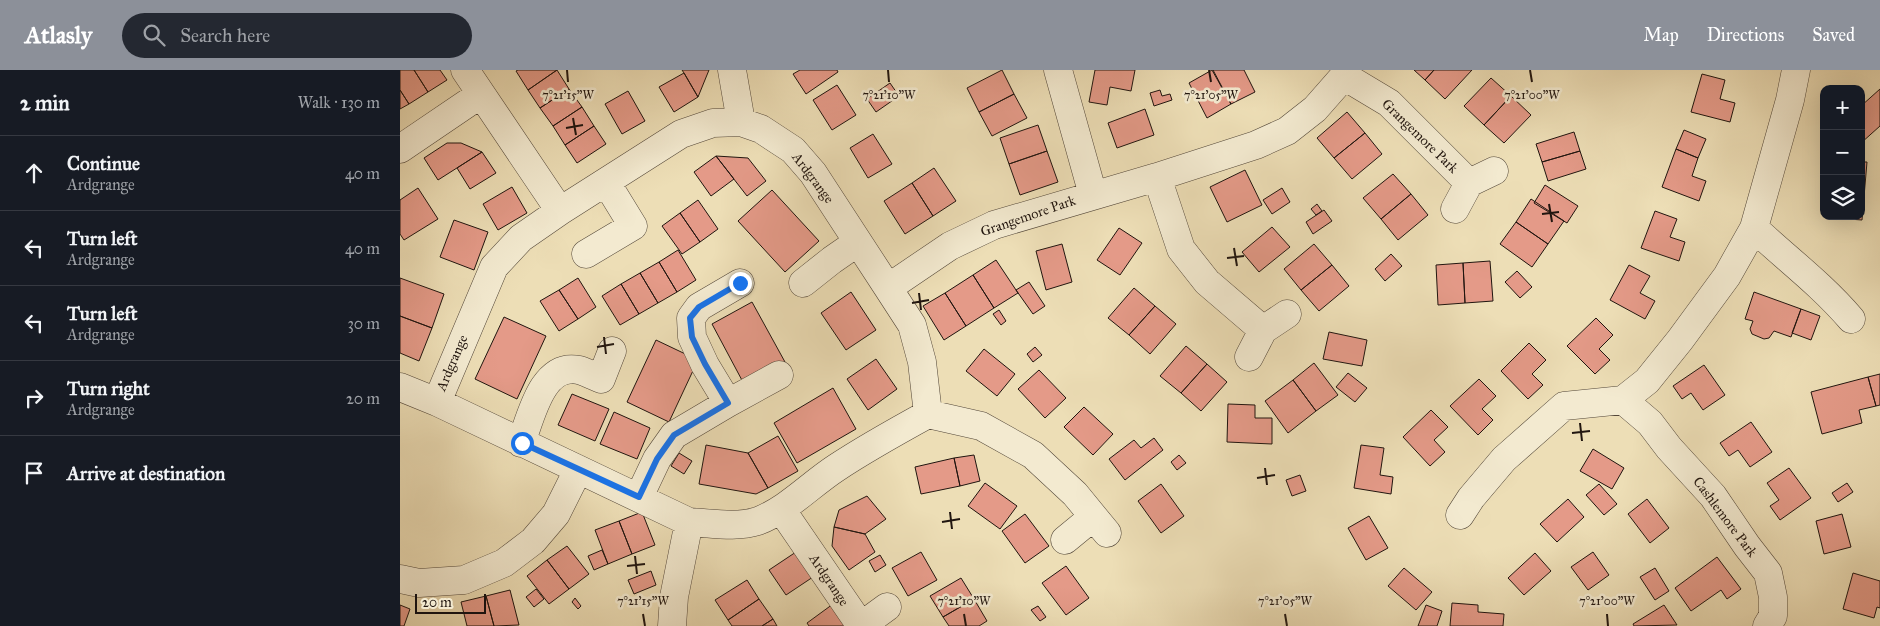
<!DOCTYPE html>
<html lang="en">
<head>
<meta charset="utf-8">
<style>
	body { margin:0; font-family:"IM FELL Great Primer",serif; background:#242831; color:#f1f3f6 }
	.controls { position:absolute; right:15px; top:15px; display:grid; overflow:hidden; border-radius:10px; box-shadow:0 5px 20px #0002 }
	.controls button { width:45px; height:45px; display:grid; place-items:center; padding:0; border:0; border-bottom:1px solid #363941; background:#171b24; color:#f1f3f6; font:25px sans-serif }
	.scale { position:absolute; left:15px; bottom:12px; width:71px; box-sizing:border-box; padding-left:5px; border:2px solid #20150f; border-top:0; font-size:14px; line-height:18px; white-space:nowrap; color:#20150f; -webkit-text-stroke:4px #f3ead0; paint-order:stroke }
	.stop { position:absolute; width:15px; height:15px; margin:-11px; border:4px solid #1a73e8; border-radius:50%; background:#fff }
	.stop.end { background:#1a73e8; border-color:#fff; box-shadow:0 1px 5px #0008 }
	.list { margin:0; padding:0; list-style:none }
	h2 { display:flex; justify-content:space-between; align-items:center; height:65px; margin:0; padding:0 20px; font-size:21px }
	h2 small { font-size:16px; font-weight:400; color:#9ea1a6 }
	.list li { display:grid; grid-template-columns:32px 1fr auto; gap:15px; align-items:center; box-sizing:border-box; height:75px; padding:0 20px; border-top:1px solid #363941 }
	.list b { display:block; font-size:19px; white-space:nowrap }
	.list p { margin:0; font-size:16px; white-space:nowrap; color:#9ea1a6 }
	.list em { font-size:16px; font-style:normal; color:#9ea1a6 }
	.icon { flex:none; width:28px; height:28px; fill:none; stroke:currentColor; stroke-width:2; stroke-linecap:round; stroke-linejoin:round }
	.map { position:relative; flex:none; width:1480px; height:556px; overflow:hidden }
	header { display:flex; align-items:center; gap:30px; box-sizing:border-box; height:70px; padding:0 25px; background:#8c9099; color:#fff }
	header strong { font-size:24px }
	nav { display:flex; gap:28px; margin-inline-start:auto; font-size:18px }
	.search { width:350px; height:45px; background:#242831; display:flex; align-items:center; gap:12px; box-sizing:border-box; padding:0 18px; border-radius:28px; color:#9ea1a6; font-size:19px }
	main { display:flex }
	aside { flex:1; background:#171b24 }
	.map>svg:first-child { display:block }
	.building { fill:#e49a88; stroke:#20150f }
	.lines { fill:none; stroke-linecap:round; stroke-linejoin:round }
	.minor-casing { stroke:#534739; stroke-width:29 }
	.minor { stroke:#f3ead0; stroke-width:28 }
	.route { stroke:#1a73e8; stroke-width:6 }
	.ticks { fill:none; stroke:#20150f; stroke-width:2 }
	.labels { text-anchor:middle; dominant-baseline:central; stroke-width:5; stroke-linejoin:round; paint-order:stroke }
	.street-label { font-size:14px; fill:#20150f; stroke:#f3ead0 }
	.ticks-label { font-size:12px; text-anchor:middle; fill:#20150f; stroke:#f3ead0; stroke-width:5; stroke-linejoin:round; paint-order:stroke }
</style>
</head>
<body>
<header>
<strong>Atlasly</strong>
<div class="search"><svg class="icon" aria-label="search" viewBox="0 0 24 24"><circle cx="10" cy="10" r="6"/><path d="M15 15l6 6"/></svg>Search here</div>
<nav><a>Map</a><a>Directions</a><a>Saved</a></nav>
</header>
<main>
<aside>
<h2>2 min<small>Walk · 130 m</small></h2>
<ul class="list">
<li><svg class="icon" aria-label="ahead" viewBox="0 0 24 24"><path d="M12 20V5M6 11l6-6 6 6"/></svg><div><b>Continue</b><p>Ardgrange</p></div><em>40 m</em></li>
<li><svg class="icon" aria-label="left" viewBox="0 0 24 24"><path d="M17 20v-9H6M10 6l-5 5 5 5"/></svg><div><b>Turn left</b><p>Ardgrange</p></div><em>40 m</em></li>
<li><svg class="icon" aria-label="left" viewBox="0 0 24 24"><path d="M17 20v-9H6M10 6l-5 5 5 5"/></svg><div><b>Turn left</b><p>Ardgrange</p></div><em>30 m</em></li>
<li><svg class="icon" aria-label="right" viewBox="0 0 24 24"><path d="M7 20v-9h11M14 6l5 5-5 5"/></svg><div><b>Turn right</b><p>Ardgrange</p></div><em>20 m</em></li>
<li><svg class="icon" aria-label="arrive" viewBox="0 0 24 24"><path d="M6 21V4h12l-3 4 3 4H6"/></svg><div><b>Arrive at destination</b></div></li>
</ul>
</aside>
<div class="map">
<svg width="1480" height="556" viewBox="0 0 1480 556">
	<rect width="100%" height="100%" fill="#eddeb6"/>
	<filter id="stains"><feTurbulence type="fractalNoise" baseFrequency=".004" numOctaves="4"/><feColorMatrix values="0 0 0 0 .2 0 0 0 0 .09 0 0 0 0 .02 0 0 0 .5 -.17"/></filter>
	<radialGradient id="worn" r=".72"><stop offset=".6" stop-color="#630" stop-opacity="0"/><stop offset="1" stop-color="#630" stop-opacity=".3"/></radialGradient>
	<path class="building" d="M0,0H14L28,22L9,34L0,20Z
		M14,0H40L47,10L28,22Z
		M118,0H157L128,20L116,1Z
		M157,0L169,19L140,38L128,20Z
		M282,0H309L298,27L284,3Z
		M400,0H437L438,2L406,24L393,4Z
		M602,0L614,24L579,42L567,18Z
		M695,0H735L731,21L710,17L707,35L689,32Z
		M812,0L831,34L807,48L789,13Z
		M813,0H844L855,22L831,34Z
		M1014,0H1034L1025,10Z
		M1034,0H1072L1045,29L1025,10Z
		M284,3L298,27L274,42L259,17Z
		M1302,4L1325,10L1320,29L1335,33L1330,52L1291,42Z
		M1091,8L1111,26L1084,55L1064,36Z
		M490,13L499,26L476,42L467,29Z
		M437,15L456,45L432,60L413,30Z
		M169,19L182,37L153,56L140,38Z
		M1480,19V56L1461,73V36Z
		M0,20L9,34L0,39Z
		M760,20L762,26L770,24L772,30L754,36L750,23Z
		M228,21L245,51L222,64L205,34Z
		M614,24L627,48L592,66L579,42Z
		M1111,26L1131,45L1104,73L1084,55Z
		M182,37L194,56L165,75L153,56Z
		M745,39L754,65L717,78L708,53Z
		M947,42L965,63L934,88L917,68Z
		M638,55L647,81L609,94L600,68Z
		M194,56L206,74L177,93L165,75Z
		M1284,60L1306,69L1298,88L1276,79Z
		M1174,62L1180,81L1142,92L1136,74Z
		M965,63L982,84L952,109L934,88Z
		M473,64L492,94L468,108L450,78Z
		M47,73H61L82,82L38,110L24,88Z
		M1276,79L1298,88L1292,106L1306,111L1299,131L1262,117Z
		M647,81L658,112L620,125L609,94Z
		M1180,81L1186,99L1148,111L1142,92Z
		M82,82L96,103L70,119L57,98Z
		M316,86L334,109L311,126L294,102Z
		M316,86L348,88L366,111L347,126Z
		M1461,92H1467L1462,150L1435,148V146H1461Z
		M534,98L556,131L533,146L512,113Z
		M845,100L862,135L827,152L810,117Z
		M993,104L1011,124L981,149L963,128Z
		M512,113L533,146L505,164L484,131Z
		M1145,115L1178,136L1167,153L1134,133Z
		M112,117L127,143L98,160L83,134Z
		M18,118L38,149L4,170L0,164V130Z
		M882,118L890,132L872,144L863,130Z
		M372,120L419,171L385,202L338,151Z
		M1011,124L1028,145L998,170L981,149Z
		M1131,129L1164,151L1148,174L1116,152Z
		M298,130L318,159L300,172L280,143Z
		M917,134L922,141L916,145L911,139Z
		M924,140L932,151L913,164L906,152Z
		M1255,141L1277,149L1270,167L1285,172L1279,191L1241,178Z
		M280,143L300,172L282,184L262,156Z
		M54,150L88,162L74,200L40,187Z
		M1116,152L1148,174L1132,197L1100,174Z
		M872,157L890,177L859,202L842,182Z
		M719,158L742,173L720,205L697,190Z
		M662,174L672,212L646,220L636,181Z
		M914,174L932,195L901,220L884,199Z
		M278,180L296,210L277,222L259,192Z
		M991,184L1002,196L985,211L975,199Z
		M596,190L618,223L594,238L573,205Z
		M1090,191L1093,231L1065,233L1063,193Z
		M259,192L277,222L258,233L240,203Z
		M1063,193L1065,233L1038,235L1036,195Z
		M932,195L949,216L919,241L901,220Z
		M1229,195L1250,206L1240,223L1255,231L1245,249L1210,230Z
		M1117,201L1132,217L1120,228L1105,212Z
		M240,203L258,233L239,244L221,214Z
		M573,205L594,238L566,256L545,223Z
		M0,208L44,224L32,258L0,246Z
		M178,208L196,237L178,249L159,220Z
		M629,212L645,236L633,244L616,220Z
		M221,214L239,244L220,255L202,226Z
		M734,218L755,236L729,265L708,248Z
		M159,220L178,249L159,261L140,231Z
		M451,222L476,260L446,280L421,243Z
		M1354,222L1401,239L1391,267L1374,261L1369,268L1364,269L1352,264L1350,259L1353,251L1345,249Z
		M545,223L566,256L544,270L523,236Z
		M352,232L385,292L344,314L312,254Z
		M755,236L776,254L750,284L729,265Z
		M1401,239L1420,246L1411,270L1392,263Z
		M599,240L606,251L601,255L593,244Z
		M0,246L32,258L19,291L0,283Z
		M104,247L146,266L117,329L75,309Z
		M1196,248L1213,265L1199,279L1210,290L1195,304L1167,276Z
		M929,262L967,270L962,296L923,289Z
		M256,270L298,290L269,352L227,332Z
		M1129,273L1146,290L1132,304L1143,315L1128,329L1101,301Z
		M786,276L807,294L781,323L760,306Z
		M635,277L642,285L633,292L627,284Z
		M584,279L615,304L597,326L566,301Z
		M476,289L497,319L468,340L447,309Z
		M914,293L938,325L916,341L893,310Z
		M807,294L827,312L801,341L781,323Z
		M1304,295L1325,325L1303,340L1291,323L1282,329L1273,316Z
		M639,300L666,328L645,348L618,319Z
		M948,303L967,318L955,332L936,317Z
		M1480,304V335L1476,336L1468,307Z
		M1468,307L1476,336L1459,340L1462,353L1422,364L1411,322Z
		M1079,309L1096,326L1082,339L1093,350L1078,365L1050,336Z
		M893,310L916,341L888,363L865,331Z
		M433,318L456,359L397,393L374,353Z
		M172,324L209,339L195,371L158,355Z
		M828,334L855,335V348H872V374L827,372Z
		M684,337L713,364L693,385L664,357Z
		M1031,340L1048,357L1034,370L1045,382L1030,396L1003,367Z
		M214,342L250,358L237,389L200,374Z
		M1351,352L1372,382L1350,397L1338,380L1329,386L1320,373Z
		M378,366L398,401L368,418L348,383Z
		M754,368L763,380L725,410L709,389L734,370L741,378Z
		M306,375L348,383L368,418L356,424L299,414Z
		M961,375L984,378L980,405L993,407L991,424L954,418Z
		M1193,379L1224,398L1212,419L1180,401Z
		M279,383L292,391L284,404L271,396Z
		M574,385L580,411L560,416L554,388Z
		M779,385L786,393L777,400L771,392Z
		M554,388L560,416L521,424L515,397Z
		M1389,398L1411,428L1380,450L1370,436L1379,430L1367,413Z
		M900,405L906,421L892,426L886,410Z
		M585,413L617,436L600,459L568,436Z
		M1447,413L1453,422L1438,432L1432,423Z
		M761,414L784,446L761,463L738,431Z
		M1199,414L1217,434L1204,445L1186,425Z
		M467,426L486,449L465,464L434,457L439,440Z
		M1168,429L1184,447L1157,472L1140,454Z
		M1247,429L1269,458L1250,473L1228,444Z
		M242,442L255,475L232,484L219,451Z
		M625,444L649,476L625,493L602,461Z
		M1442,444L1451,477L1424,484L1416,451Z
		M969,446L988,478L966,490L948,458Z
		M219,451L232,484L208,494L195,460Z
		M434,457L465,464L475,482L449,500L432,476Z
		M167,476L189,504L169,519L147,490Z
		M202,480L208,494L194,500L188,486Z
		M396,482L413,507L386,525L369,500Z
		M521,482L537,510L508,526L492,498Z
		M1193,482L1209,505L1188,520L1171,497Z
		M1135,483L1151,501L1124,525L1108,508Z
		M480,485L486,495L475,502L469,491Z
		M1317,487L1341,519L1327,529L1321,520L1291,541L1275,518Z
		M147,490L169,519L149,534L127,506Z
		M666,496L689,528L666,545L642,513Z
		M1004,498L1032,522L1016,540L988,516Z
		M1255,498L1269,521L1255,530L1240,507Z
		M251,501L256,515L234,524L228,510Z
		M1453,503L1480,511V538L1477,537L1474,548L1443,539Z
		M561,508L574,529L543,547L530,526Z
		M347,510L359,529L328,550L315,530Z
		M136,519L144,529L134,537L126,527Z
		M110,520L119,555L94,556L86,526Z
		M86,526L94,556H67L61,532Z
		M175,528L181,536L178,539L172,532Z
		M359,529L373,549L362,556H332L328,550Z
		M574,529L587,551L579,556H549L543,547Z
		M1052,533L1078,535V542L1104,544L1103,556H1050Z
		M433,534L449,556H409L407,553Z
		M0,535L10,539L4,556H0Z
		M1026,535L1042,541L1037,556H1018Z
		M1264,535L1277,555L1234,556L1233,554Z
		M638,536L646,547L640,551L631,540Z
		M373,549L377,556H362Z"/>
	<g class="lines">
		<defs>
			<path id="minor" d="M65,0L160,141
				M332,0L341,52
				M658,0L693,125
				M944,6L989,33L1069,113
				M0,79L81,24
				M757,107L781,179L807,212L863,260
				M1055,139L1069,113L1094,101
				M1354,158C1387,189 1421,214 1451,249
				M186,184L233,156L206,112
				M403,213L432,190L458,172
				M488,218L550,176L594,155L757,107L856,75L887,61L915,39L944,6L946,0
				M849,287L863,260L887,244
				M0,317L37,332L289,452C311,453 337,458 358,451C387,440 410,415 436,398C466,378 497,361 528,344L522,292L512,255L488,218L413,103L393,80L361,59L341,52L313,53L281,64L160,141L121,168L94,197L37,332
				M1223,330L1250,353L1269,378L1313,426L1347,476L1368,503L1373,527V546L1367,556
				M328,333L305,295L292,267L291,248L299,237L340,213
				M528,344L581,356L633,385L675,424L707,463
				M121,373C131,347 142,292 179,300C186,302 194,306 201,309L212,281
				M239,427L257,389L274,365L328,333L379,305
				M381,439L461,556
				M1060,445L1071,428L1104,389L1164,336L1223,330L1247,311L1280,270L1327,206L1354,158L1390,30L1396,0
				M665,470L693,447
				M0,509L19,513L64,510L104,493L133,471L156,444L178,400
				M272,556L274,527L289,452
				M461,556L487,537"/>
		</defs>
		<use href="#minor" class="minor-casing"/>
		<use href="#minor" class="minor"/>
	</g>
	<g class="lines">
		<path class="route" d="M122,373L239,427L257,389L274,365L328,333L305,294L292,267L290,248L299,237L340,213"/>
	</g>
	<path class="ticks" d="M167,0L168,12M488,0L489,12M809,0L811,12M1130,0L1132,12M173,48L176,65M166,58L183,55M1149,134L1152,152M1142,144L1159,142M834,178L837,196M827,188L844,186M519,223L521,240M512,233L529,230M204,267L206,284M197,277L214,274M1180,353L1182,371M1172,363L1190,361M865,398L867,415M857,408L875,405M550,442L552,459M542,452L560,449M235,486L237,504M227,496L245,494M243,544L245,556M564,544L566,556M885,544L887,556M1207,544L1208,556"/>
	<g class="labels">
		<g class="street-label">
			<text transform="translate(1020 66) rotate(44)">Grangemore Park</text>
			<text transform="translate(413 108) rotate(53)">Ardgrange</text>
			<text transform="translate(628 146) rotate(-19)">Grangemore Park</text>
			<text transform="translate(52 293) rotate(-67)">Ardgrange</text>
			<text transform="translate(1325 447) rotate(53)">Cashlemore Park</text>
			<text transform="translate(429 510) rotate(56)">Ardgrange</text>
		</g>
	</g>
	<g class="ticks-label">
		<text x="168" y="29">7°21'15"W</text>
		<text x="489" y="29">7°21'10"W</text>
		<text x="811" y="29">7°21'05"W</text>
		<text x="1132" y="29">7°21'00"W</text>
		<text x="243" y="535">7°21'15"W</text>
		<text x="564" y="535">7°21'10"W</text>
		<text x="885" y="535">7°21'05"W</text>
		<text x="1207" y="535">7°21'00"W</text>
	</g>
	<rect width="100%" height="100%" filter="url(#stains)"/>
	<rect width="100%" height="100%" fill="url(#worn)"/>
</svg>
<div class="controls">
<button>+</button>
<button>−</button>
<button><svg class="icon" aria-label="layers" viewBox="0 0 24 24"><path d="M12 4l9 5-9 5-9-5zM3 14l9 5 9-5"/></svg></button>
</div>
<div class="scale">20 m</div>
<div class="stop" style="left:122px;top:373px"></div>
<div class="stop end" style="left:340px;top:213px"></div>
</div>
</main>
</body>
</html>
